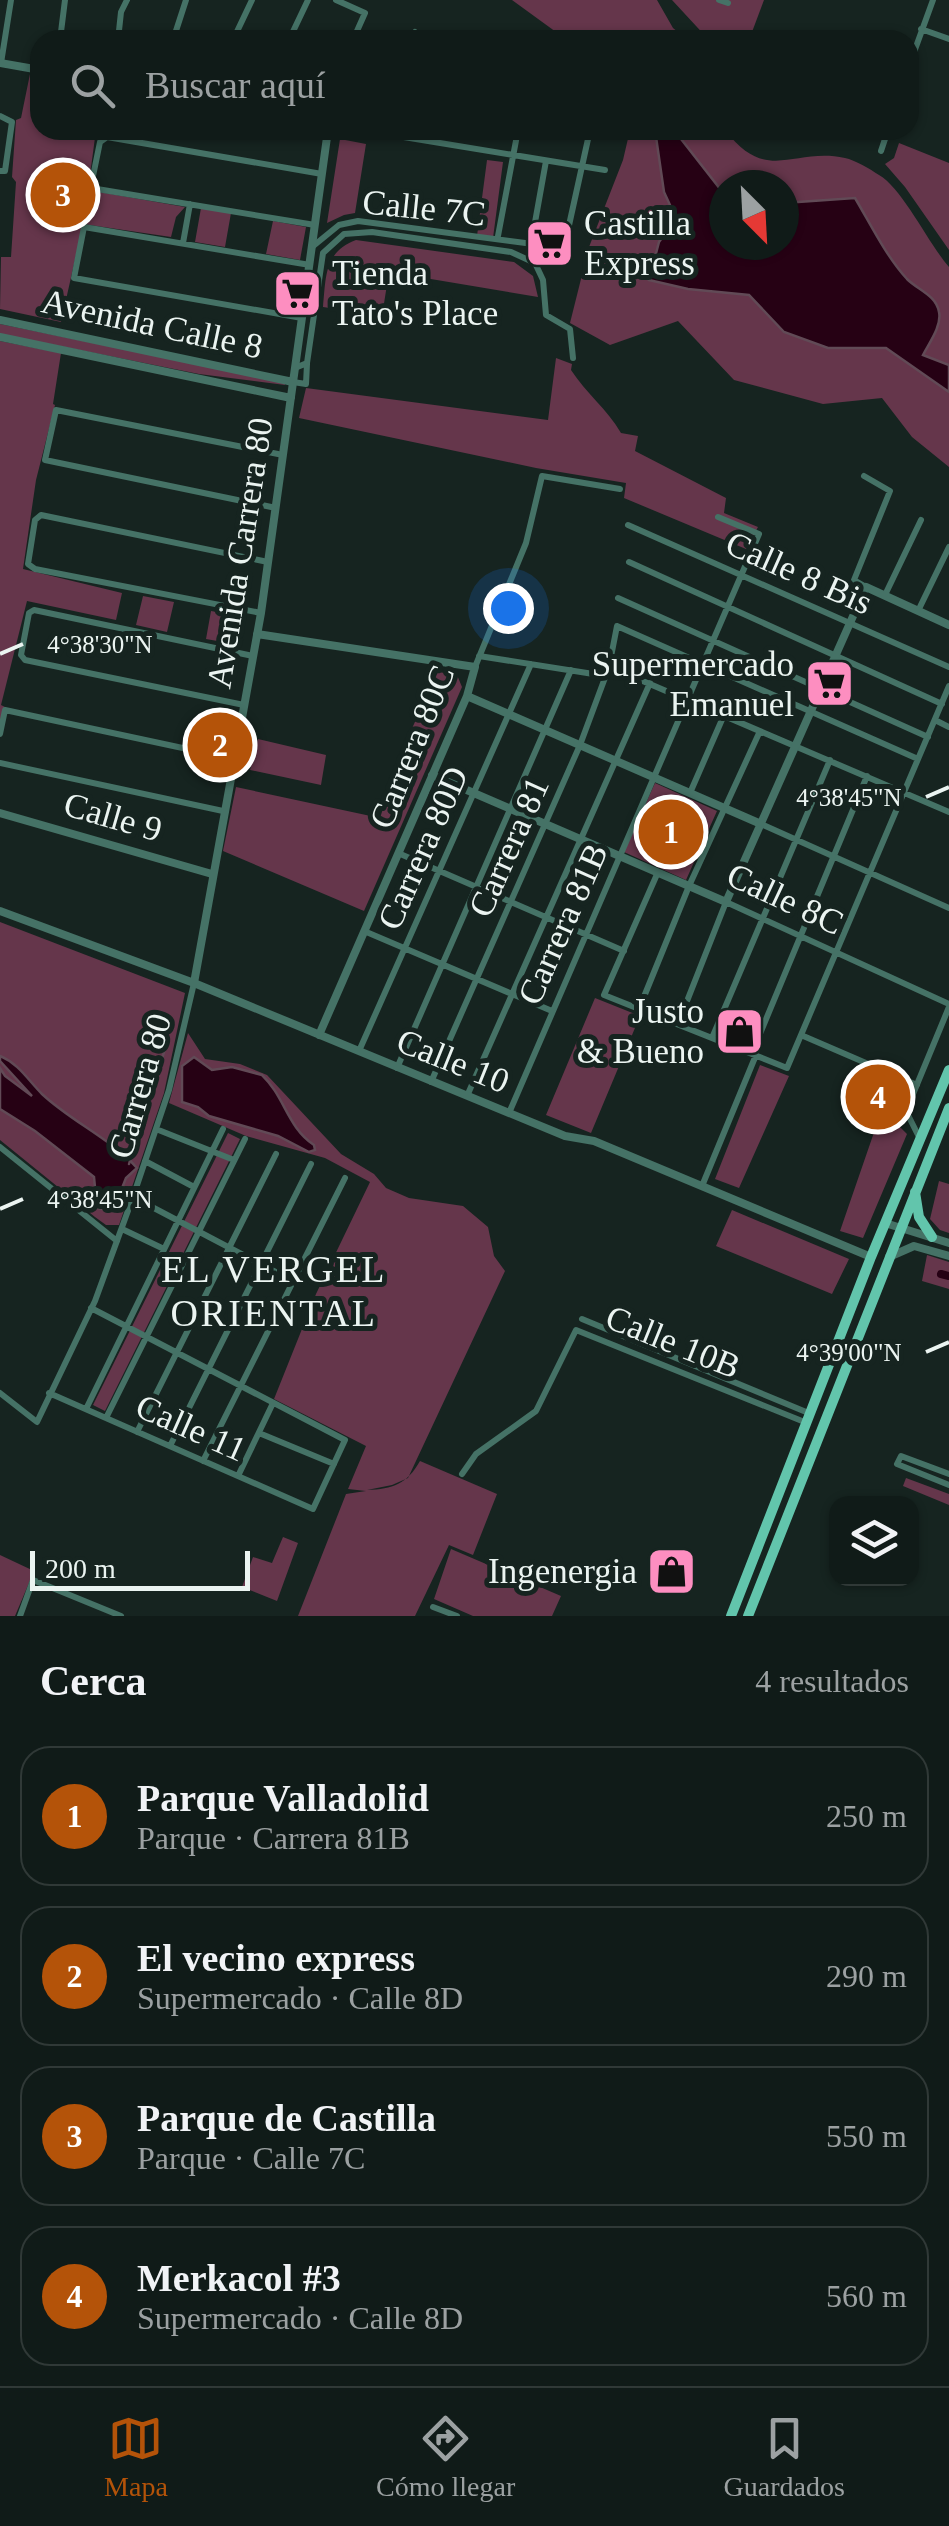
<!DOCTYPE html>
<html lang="es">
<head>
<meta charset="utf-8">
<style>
	body { margin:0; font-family:"Times New Roman",serif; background:#1e2825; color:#f1f3f6 }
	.controls { position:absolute; right:30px; bottom:30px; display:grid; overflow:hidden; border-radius:20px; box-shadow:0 2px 8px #0004 }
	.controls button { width:90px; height:90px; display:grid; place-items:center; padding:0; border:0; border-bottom:2px solid #303937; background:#101b18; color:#f1f3f6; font:50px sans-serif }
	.compass { position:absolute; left:709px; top:170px; width:90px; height:90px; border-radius:50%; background:#101b18; box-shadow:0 2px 8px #0004; rotate:156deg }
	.scale { position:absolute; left:30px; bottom:25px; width:220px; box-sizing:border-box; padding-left:10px; border:5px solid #ebf4f1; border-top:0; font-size:28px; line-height:35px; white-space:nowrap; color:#ebf4f1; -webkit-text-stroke:8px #162420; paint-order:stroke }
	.you { position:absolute; left:508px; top:608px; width:35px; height:35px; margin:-25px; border:8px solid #fff; border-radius:50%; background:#1a73e8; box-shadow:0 0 0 15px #1a73e833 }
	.badge { display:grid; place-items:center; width:65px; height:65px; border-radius:50%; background:#b45309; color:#fff; font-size:32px; font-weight:700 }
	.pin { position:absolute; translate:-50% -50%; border:5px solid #fff; box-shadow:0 2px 10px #0006 }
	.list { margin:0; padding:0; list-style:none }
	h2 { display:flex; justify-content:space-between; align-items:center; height:130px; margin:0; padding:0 40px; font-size:42px }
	h2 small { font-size:32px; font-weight:400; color:#9ca1a2 }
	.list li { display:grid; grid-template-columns:65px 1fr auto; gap:30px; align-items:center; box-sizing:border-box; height:140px; margin:0 20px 20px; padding:0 20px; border:2px solid #303937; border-radius:30px }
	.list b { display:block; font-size:38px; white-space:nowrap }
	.list p { margin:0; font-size:32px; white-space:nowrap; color:#9ca1a2 }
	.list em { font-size:32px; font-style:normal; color:#9ca1a2 }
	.icon { flex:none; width:55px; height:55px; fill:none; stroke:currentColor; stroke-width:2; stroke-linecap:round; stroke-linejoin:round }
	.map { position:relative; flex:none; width:949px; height:1616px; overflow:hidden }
	.search { position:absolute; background:#101b18; box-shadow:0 2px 8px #0004; left:30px; right:30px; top:30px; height:110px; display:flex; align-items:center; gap:25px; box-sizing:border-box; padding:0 35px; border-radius:30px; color:#9ca1a2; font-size:38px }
	.sheet { height:770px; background:#101b18 }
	nav { display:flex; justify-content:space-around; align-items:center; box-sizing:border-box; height:140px; border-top:2px solid #303937; background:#101b18; font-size:28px; color:#9ca1a2 }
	nav a { display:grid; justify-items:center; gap:5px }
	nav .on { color:#b45309 }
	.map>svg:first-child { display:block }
	.green { fill:#65364b; fill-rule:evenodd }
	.water { fill:#260114; stroke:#614a56; stroke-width:2.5 }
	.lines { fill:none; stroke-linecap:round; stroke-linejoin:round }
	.stream { stroke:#614a56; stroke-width:2.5 }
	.canal { stroke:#260114; stroke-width:8 }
	.minor { stroke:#457266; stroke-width:6 }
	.tertiary { stroke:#457266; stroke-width:8 }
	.primary { stroke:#62c5ac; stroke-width:10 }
	.ticks { fill:none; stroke:#ebf4f1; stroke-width:4 }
	.labels { text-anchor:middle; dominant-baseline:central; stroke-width:10; stroke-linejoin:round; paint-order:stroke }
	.street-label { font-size:35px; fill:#ebf4f1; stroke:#162420 }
	.poi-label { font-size:35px; fill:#ebf4f1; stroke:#162420; text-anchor:end }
	.neighbourhood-label { font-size:38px; letter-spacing:2.5px; fill:#ebf4f1; stroke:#162420 }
	.ticks-label { font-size:25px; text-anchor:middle; fill:#ebf4f1; stroke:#162420; stroke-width:10; stroke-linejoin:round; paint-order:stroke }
</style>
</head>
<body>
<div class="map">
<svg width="949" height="1616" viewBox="0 0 949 1616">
	<rect width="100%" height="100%" fill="#162420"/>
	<path class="green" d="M512,0H657L673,28L688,40H567Z
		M672,0H764L749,40H709Z
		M30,74L40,75V130H96L88,190L185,207L176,217L171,237L83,224L61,322L0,309L1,257H11L16,182L12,177L16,120L21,118Z
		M630,130H725C767,185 793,147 845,158C855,160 870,169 879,175C903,189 928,243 949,267V467L912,437L882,398L823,404L734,380L678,321L610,345L570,323L589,247L623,160ZM724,185H784V245H724Z
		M340,139L366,144L355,213L344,215L327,223Z
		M899,143L949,163V250L905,187L885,164L894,158Z
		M487,160L503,162L493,238L477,236Z
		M201,208L231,213L225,247L195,242Z
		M273,221L306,227L300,260L266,254Z
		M356,240L514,262L533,276L538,297L389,272L382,316L323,307C326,277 324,252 356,240Z
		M0,324L284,382L285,385L199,374L0,334Z
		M0,341L61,353L53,404L55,405L36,480L23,569L122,593L116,620L27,601L1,705L5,707L0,730Z
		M556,358L572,364L571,370C586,393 607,409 621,433L638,436L635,451L726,498L724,513L758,527L746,549L624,498L626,483L536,468L299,418L306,388L548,420Z
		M143,596L174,602L167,632L136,625Z
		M211,611L246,617L240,645L206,639Z
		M438,672L457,675L462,687L364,911L223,851L236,787L380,818L402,750Z
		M258,739L326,755L321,785L250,770Z
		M655,783L717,811L686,880L624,852Z
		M0,922L185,993L164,1093L119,1225H106L95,1217L0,1140Z
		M595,998L640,1016L591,1133L546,1115Z
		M188,1033L205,1059L240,1064L267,1075L341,1154L374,1174L386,1188L409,1198L463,1206L488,1227L494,1256L505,1271L408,1478L392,1485L367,1490C393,1489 407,1484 420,1461L497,1494L473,1555L449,1545L415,1616H298L346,1494L366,1491L348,1489L366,1446L274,1399L316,1294L370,1182L325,1158L246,1136L169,1103Z
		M760,1065L789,1076L739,1188L715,1179Z
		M880,1115L894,1121L907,1134L863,1238L840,1231Z
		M228,1133L240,1139L105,1411L93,1405Z
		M939,1181L949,1184V1233L940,1230L930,1219Z
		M732,1210L849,1259L832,1294L716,1246Z
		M927,1255L949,1262V1289L922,1281Z
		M906,1478L949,1494V1505L903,1486Z
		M283,1537L298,1543L277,1601L242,1587L253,1557L272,1563Z
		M451,1549L561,1596L552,1616H473L434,1599Z
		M0,1555L34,1571L15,1616H0Z"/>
	<path class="water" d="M655,130H674L724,194V245H784V203L855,198C871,225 886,256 907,279C918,290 936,295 939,312C942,326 929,343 923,355L949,365V392L886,348H828L784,332L749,295L688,289L649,280L659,242L676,218L664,192Z
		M0,1056C19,1064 28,1080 42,1094C72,1122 110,1138 137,1168L126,1178L113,1211L92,1207L96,1198L94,1177L35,1131L0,1109V1068L5,1076L32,1096L0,1061Z
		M194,1057L212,1070L232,1067L262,1075C285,1097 287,1127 314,1145L315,1150L309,1152L278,1136L209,1116L198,1107L182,1102V1066Z"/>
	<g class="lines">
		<path class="stream" d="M129,1164L166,1046"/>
		<path class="canal" d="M941,1274L949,1276"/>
		<path class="minor" d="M336,0L365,13L353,40
			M719,0L728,3
			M921,29L949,39
			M60,40L65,0
			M118,40L121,12L127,0
			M173,40L186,0
			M233,40L252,0
			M289,40L308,0
			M408,40L415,32
			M1,63L11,0
			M909,66L933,0
			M0,116L12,122L5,171H0
			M361,130L605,170
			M564,130L590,134
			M881,151L888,130
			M315,225L97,189L92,181L100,142L107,137L322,174
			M498,236L518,130
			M532,239L546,161
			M183,243L190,204
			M312,247L339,225L358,221L564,248L590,130
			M535,263L543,280L546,315L570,329L573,358
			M302,318L74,278L84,227L310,265
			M295,368L307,363L323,253L344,234L372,232L511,252L535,263L542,259L540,248
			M293,382L306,384L307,364
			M864,476L890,491L854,580L866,587
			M276,508L45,460L56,410L283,455
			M628,525L949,667
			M629,562L942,704
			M885,595L921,520
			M618,598L928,737
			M918,611L949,547
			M261,613L35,569L28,564L35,520L41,515L268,562
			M479,656L606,676
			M475,667L526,543L542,476L620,489
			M610,667L949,812
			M244,705L25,660L21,655L29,613L34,610L253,656
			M935,720L949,727
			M0,734L5,710L234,759
			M0,763L223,811
			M690,793L724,715
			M761,824L949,908
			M398,853L624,951
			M658,872L604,995L787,1068L949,686
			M364,931L552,1011
			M639,1009L689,886L760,731
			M678,1024L726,902L949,1004
			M801,1035L917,1085
			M712,1038L830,760
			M359,1051L531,664
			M752,1053L867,776
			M397,1068L571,670
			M431,1082L580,745L609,667L617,626L918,759
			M467,1096L650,683
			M509,1113L759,534L718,517
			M156,1129L234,1160
			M920,1139L906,1111L949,1007
			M0,1147L117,1241
			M145,1161L194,1187
			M702,1186L756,1055
			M133,1197L293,1281
			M122,1229L164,1249
			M582,1319L811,1414
			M0,1393L37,1422L95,1301L133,1197L169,1090L194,983
			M49,1393L313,1509L345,1440L91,1308
			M86,1409L223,1129
			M106,1418L245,1139
			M137,1432L276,1154
			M259,1433L334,1464
			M170,1446L311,1164
			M203,1461L345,1178
			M462,1474L476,1454L536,1411L576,1330L807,1423
			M949,1474L901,1456L897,1464L949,1485
			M238,1476L273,1403
			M433,1607L457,1616
			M20,1616L33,1580L121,1616"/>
		<path class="tertiary" d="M0,63L40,70
			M0,320L293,382
			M0,337L291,398
			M257,634L475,667L467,696L319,1035
			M467,696L761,824
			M432,775L726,902L866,587L949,625
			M0,813L212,874
			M0,911L194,983L565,1136L594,1141L871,1257
			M194,983L261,613L328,130
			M885,1223L949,1243
			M889,1257L914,1246L949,1256"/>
		<path class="primary" d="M915,1192L919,1217L932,1237
			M731,1616L871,1257L949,1070
			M748,1616L949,1108"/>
	</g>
	<path class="ticks" d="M0,654L23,644M926,797L949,787M0,1209L23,1199M926,1352L949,1342"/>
	<defs>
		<symbol id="supermarket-square" viewBox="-11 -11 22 22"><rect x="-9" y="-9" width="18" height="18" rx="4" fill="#fd8ec0" stroke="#162420"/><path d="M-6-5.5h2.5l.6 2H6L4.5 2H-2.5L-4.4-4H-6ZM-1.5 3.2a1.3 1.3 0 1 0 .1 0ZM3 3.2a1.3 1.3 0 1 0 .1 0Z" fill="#111"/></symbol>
		<symbol id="shop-square" viewBox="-11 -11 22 22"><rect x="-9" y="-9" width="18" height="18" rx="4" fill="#fd8ec0" stroke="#162420"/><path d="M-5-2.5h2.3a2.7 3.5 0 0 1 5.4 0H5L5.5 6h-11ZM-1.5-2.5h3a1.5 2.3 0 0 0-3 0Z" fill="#111"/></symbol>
	</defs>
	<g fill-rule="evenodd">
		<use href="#supermarket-square" x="522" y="216" width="55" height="55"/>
		<use href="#supermarket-square" x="270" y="266" width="55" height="55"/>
		<use href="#supermarket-square" x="802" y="656" width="55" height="55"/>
		<use href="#shop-square" x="712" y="1004" width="55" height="55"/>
		<use href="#shop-square" x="644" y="1544" width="55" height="55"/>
	</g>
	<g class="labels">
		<g class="street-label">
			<text transform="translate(424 208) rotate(6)">Calle 7C</text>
			<text transform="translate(152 324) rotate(12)">Avenida Calle 8</text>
			<text transform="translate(240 553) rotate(-81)">Avenida Carrera 80</text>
			<text transform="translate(799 573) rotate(24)">Calle 8 Bis</text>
			<text transform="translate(412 747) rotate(-68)">Carrera 80C</text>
			<text transform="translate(113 817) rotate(16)">Calle 9</text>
			<text transform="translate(509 847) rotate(-66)">Carrera 81</text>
			<text transform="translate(423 848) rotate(-66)">Carrera 80D</text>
			<text transform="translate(785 899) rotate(25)">Calle 8C</text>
			<text transform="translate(563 924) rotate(-66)">Carrera 81B</text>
			<text transform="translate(453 1061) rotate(22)">Calle 10</text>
			<text transform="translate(140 1086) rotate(-74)">Carrera 80</text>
			<text transform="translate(673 1342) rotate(22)">Calle 10B</text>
			<text transform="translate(191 1428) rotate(24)">Calle 11</text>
		</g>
		<g class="poi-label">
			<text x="584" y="223" text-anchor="start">Castilla<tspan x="584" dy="40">Express</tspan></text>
			<text x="332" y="273" text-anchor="start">Tienda<tspan x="332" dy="40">Tato's Place</tspan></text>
			<text x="794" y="664">Supermercado<tspan x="794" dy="40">Emanuel</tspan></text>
			<text x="704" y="1011">Justo<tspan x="704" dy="40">&amp; Bueno</tspan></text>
			<text x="637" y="1571">Ingenergia</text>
		</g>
		<g class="neighbourhood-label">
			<text x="274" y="1269">EL VERGEL<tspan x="274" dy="44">ORIENTAL</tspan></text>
		</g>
	</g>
	<g class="ticks-label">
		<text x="100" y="653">4°38'30"N</text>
		<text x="849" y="806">4°38'45"N</text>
		<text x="100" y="1208">4°38'45"N</text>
		<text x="849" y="1361">4°39'00"N</text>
	</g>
</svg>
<div class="controls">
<button><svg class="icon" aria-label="layers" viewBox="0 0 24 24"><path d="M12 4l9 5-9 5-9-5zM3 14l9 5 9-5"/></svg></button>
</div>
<svg class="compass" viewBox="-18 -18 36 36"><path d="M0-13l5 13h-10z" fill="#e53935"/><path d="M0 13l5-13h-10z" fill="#9ca1a2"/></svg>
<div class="scale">200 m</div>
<div class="you"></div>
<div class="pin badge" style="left:671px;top:832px">1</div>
<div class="pin badge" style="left:220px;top:745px">2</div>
<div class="pin badge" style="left:63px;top:195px">3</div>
<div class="pin badge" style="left:878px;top:1097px">4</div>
<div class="search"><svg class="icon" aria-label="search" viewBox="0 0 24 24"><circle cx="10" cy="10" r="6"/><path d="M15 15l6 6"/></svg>Buscar aquí</div>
</div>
<section class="sheet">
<h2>Cerca<small>4 resultados</small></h2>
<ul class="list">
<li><span class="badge">1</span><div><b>Parque Valladolid</b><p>Parque · Carrera 81B</p></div><em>250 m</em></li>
<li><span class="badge">2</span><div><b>El vecino express</b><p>Supermercado · Calle 8D</p></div><em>290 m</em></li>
<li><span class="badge">3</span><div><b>Parque de Castilla</b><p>Parque · Calle 7C</p></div><em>550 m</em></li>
<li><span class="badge">4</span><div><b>Merkacol #3</b><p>Supermercado · Calle 8D</p></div><em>560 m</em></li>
</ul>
</section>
<nav>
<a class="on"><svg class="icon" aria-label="map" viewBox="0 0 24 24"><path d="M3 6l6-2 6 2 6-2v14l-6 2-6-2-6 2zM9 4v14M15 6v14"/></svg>Mapa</a>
<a><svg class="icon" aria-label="directions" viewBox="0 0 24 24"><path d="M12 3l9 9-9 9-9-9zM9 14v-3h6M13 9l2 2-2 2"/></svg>Cómo llegar</a>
<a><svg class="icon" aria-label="saved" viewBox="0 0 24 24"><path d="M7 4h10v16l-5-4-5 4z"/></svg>Guardados</a>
</nav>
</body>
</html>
